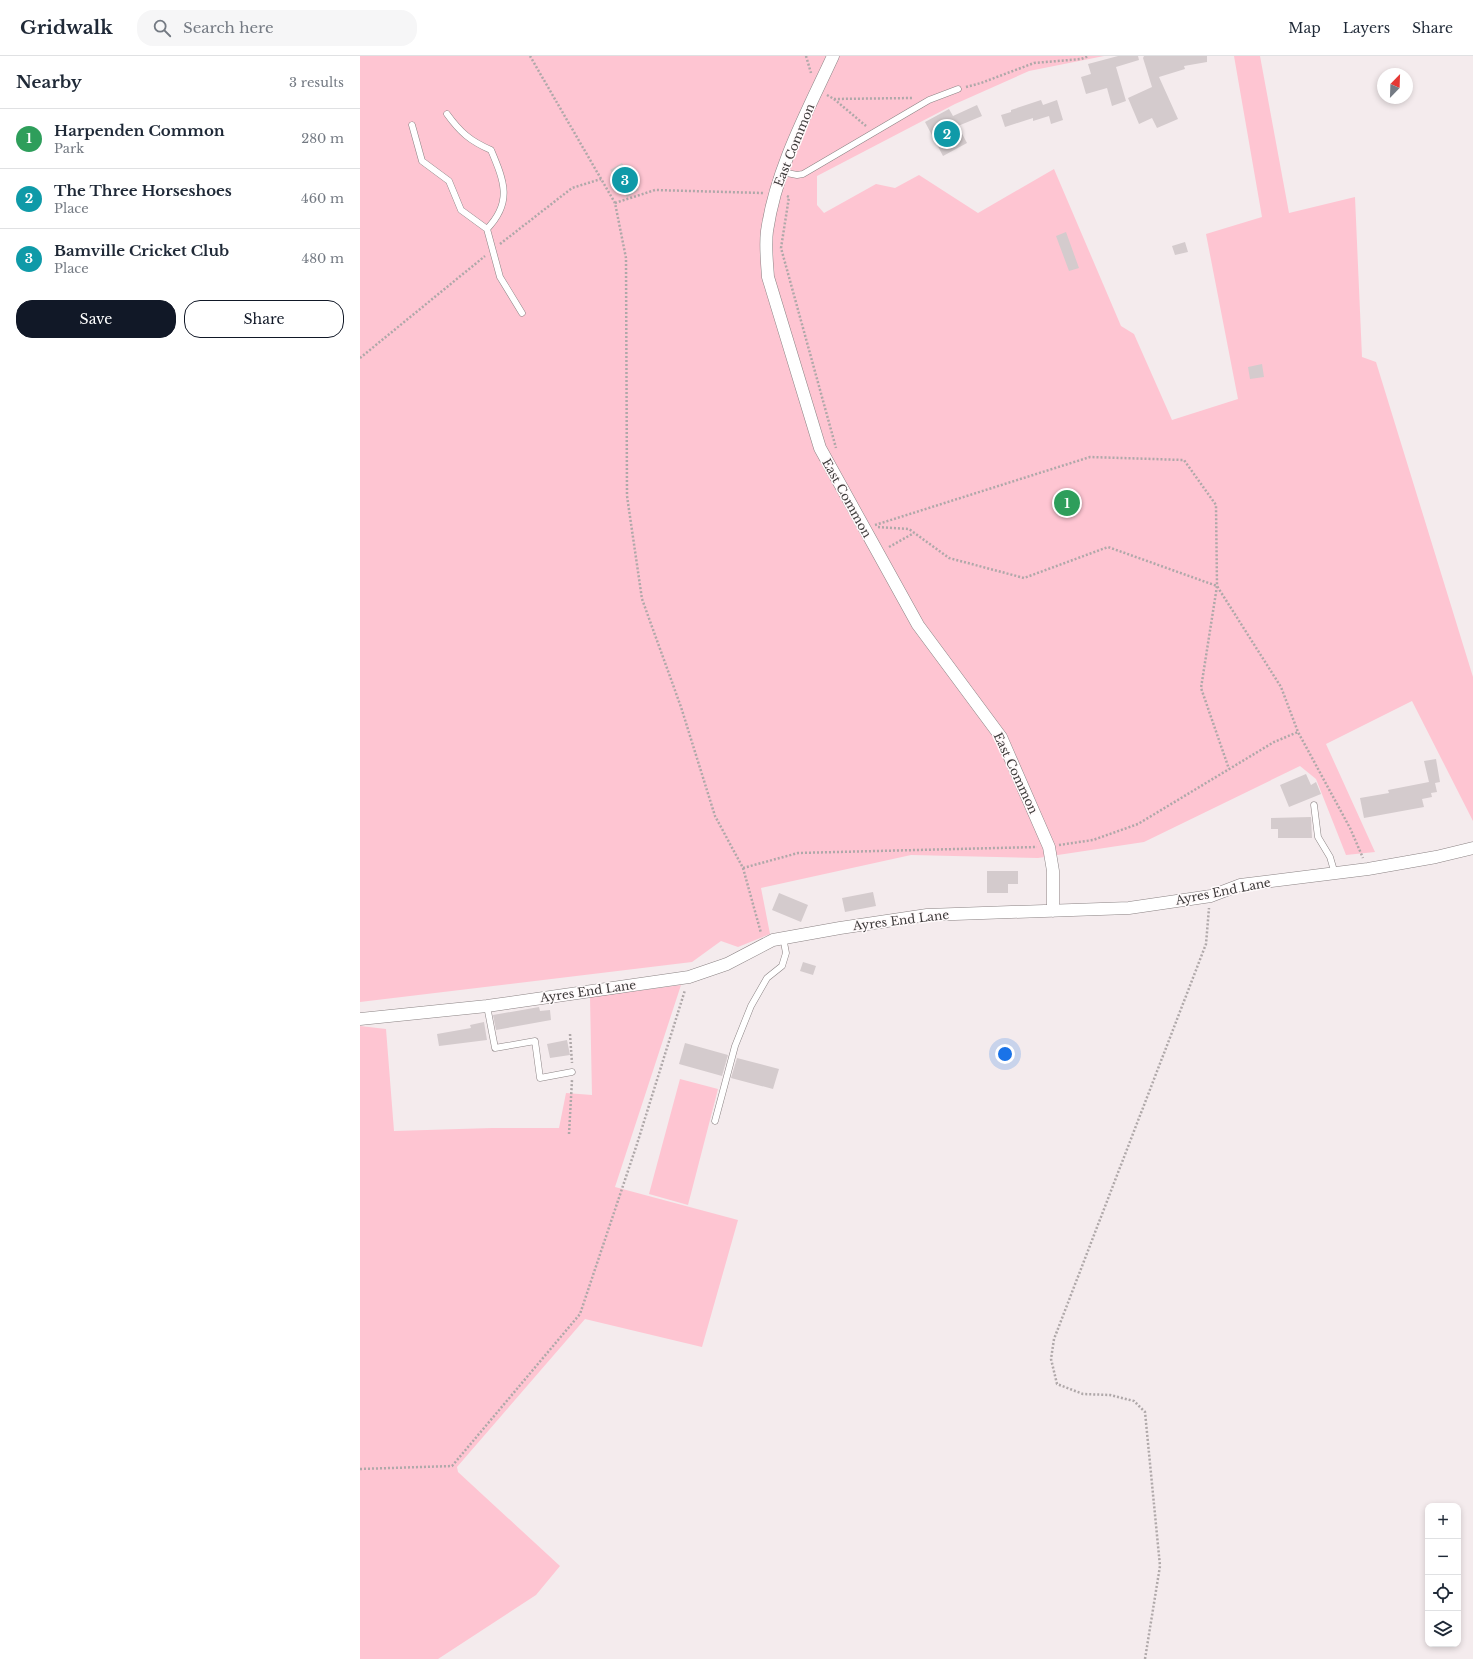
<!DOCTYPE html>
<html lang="en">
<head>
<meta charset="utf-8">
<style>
	body { margin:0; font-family:"Libre Baskerville",serif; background:#f6f6f7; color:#1f2937 }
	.controls { position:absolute; right:12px; bottom:12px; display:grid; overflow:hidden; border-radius:8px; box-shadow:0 2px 6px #0003 }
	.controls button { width:36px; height:36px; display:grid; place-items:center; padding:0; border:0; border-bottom:1px solid #e0e1e3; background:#fff; color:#1f2937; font:20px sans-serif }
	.compass { position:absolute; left:1017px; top:12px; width:36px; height:36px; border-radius:50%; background:#fff; box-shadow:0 2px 6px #0003; rotate:23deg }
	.you { position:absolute; left:645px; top:998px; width:14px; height:14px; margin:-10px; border:3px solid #fff; border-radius:50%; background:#1a73e8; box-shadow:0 0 0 6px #1a73e833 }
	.badge { display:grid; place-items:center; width:26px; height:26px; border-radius:50%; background:#111827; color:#fff; font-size:13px; font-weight:700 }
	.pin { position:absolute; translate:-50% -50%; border:2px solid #fff; box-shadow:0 1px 4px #0006 }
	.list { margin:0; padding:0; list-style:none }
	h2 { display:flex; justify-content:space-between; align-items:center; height:52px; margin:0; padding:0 16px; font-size:17px }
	h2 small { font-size:13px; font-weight:400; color:#747a83 }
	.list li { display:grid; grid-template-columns:26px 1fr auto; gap:12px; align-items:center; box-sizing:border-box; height:60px; padding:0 16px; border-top:1px solid #e0e1e3 }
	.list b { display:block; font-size:15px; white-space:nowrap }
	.list p { margin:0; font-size:13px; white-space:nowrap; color:#747a83 }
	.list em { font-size:13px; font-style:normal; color:#747a83 }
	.actions { display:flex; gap:8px; padding:12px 16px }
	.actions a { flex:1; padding:9px 0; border:1px solid #111827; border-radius:16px; text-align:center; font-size:14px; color:#111827 }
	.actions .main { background:#111827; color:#fff }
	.icon { flex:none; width:22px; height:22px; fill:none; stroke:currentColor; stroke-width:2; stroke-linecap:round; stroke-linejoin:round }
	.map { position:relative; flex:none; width:1113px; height:1603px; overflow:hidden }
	header { display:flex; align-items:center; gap:24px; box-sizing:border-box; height:56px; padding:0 20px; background:#fff; border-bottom:1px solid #e0e1e3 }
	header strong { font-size:19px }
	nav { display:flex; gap:22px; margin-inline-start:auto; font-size:14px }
	.search { width:280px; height:36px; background:#f6f6f7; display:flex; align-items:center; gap:10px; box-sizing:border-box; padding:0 14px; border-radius:16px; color:#747a83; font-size:15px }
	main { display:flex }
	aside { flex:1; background:#fff }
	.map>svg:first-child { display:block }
	.green { fill:#fec5d2 }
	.building { fill:#d4cbcd }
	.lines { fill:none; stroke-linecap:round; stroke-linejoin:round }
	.service-casing { stroke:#8b8384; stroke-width:7 }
	.minor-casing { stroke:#8b8384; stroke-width:13 }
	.path { stroke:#afa8a9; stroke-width:2.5; stroke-dasharray:2 2; stroke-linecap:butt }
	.service { stroke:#fff; stroke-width:6 }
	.minor { stroke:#fff; stroke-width:12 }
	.labels { text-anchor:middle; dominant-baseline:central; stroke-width:3; stroke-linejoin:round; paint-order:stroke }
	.street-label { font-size:12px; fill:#3c3939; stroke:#fffafb }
</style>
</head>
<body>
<header>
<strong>Gridwalk</strong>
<div class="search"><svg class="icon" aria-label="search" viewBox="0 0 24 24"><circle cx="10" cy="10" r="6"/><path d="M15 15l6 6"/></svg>Search here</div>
<nav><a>Map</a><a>Layers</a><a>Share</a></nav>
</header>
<main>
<aside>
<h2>Nearby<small>3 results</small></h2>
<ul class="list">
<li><span class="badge" style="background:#2e9e5b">1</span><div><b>Harpenden Common</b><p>Park</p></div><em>280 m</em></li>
<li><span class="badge" style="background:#0f9aa8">2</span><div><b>The Three Horseshoes</b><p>Place</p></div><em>460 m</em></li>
<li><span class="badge" style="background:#0f9aa8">3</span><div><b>Bamville Cricket Club</b><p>Place</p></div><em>480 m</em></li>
</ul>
<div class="actions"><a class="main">Save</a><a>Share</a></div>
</aside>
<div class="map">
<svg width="1113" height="1603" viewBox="0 0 1113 1603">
	<rect width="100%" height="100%" fill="#f4ebed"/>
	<path class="green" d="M0,0H744L669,15L595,48L457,120V149L464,157L516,128L535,132L559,119L618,157L694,113L761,270L774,278L812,364L878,343L846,178L902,161L874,0H900L929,157L995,141L1002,301L1016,306L1113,621V765L1052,645L966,688L1015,796L986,799L956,723L940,710L784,786L678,802L551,799L401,832L410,878L378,891L361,885L332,906L0,946Z
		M321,929L255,1131L378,1164L342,1291L225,1263L97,1411L98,1416L200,1510L176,1539L78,1603H0V970L26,973L34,1075L132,1072H199L206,1037L232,1039L230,941Z
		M320,1023L358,1033L328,1149L289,1138Z"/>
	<path class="building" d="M758,0H778L779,4L756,11L766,45L752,50L747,32L726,38L721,21L731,18L728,8Z
		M784,0H847V6L824,10L825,13L799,21L818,63L797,72L792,62L779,68L768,42L792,31L783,2Z
		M681,44L683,49L697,44L703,64L691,68L689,60L673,65V62L645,71L641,59L651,56V54Z
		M617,49L622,60L598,70L607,87L583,100L565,66L589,53L593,60Z
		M262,107L279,134L267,141L250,114Z
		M706,176L719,212L709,215L696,180Z
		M825,186L828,196L815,199L812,190Z
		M902,308L904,321L890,323L888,311Z
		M1076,703L1080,726L1075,727L1077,736L1071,737L1072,741L1062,743L1064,751L1004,762L1000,742L1029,737L1028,734L1069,726L1064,705Z
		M946,718L951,729L956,726L961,738L929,751L920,729Z
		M951,761L952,782H918V773H911V762Z
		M627,815H658V828H648V837H627Z
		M513,836L516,850L485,856L482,842Z
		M419,837L448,849L441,866L412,854Z
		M443,906L456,910L453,919L440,915Z
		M179,951L180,955L190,954L191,964L136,974L133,959Z
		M124,966L127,984L79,990L77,978L111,972L110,969Z
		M207,984L210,999L190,1002L187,988Z
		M325,987L368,999L362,1020L319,1008Z
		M377,1002L419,1013L413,1033L371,1022Z"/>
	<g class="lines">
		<defs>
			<path id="service" d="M87,58C100,76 110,85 131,94C144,125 153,146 127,173
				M52,69L62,105L89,125L101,154L127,173L140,221L162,257
				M422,116L437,119L443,118L569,44L598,33
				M954,749L958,781L970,801L975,818
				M127,950L135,992L175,985L180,1022L212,1016
				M355,1065L375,990L391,950L407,922L422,910L426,897L423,881"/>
			<path id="minor" d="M473,0C447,56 416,113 407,175C405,190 407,206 408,221L460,392L558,569L641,681L689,791L693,815V855
				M0,963L127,950L329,921L367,908L413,884L480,872L567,859L769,852L851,840L880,829L1008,813L1076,801L1113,792"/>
		</defs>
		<use href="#service" class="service-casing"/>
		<use href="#minor" class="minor-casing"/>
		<path class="path" d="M170,0L255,147L266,202L267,440L282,543L321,651L355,760L383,812L401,877
			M446,0L451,17
			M606,31L621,27L674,7L721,3L729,0
			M467,39L474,43L553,42
			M474,43L506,70
			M427,140L429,141L421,192L476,392
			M255,147L295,134L403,137
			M140,188L212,132L241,123
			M0,302L125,200
			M515,469L730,401L824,404L856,449L857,530L841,632L869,713
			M518,471L549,473L589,502L664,522L748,491L857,530L921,631L938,676L990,772L1003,802
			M529,491L554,477
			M699,789L733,784L778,768L914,686L938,676
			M383,812L438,797L677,791
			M210,978L212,1007
			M209,1078L212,1024
			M0,1413L92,1410L220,1258L277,1088L325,934
			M785,1603L800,1510L785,1356L774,1345L750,1339L723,1338L697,1328L691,1303L694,1283L846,888L849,852"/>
		<use href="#service" class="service"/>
		<use href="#minor" class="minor"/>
	</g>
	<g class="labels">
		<g class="street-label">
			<text transform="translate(434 89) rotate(-68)">East Common</text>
			<text transform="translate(487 442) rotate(61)">East Common</text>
			<text transform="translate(656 717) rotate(65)">East Common</text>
			<text transform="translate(863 835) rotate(-11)">Ayres End Lane</text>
			<text transform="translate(541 864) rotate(-7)">Ayres End Lane</text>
			<text transform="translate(228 935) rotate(-8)">Ayres End Lane</text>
		</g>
	</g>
</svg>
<div class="controls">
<button>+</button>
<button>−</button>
<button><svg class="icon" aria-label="locate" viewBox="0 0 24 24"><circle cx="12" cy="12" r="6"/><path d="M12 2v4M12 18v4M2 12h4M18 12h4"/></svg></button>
<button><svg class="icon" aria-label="layers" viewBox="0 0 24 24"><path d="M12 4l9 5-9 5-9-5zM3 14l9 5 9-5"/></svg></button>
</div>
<svg class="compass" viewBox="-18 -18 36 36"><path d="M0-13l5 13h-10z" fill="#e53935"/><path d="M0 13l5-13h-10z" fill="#747a83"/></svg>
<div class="you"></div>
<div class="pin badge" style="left:707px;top:447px;background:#2e9e5b">1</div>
<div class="pin badge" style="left:587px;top:78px;background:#0f9aa8">2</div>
<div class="pin badge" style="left:265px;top:124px;background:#0f9aa8">3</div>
</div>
</main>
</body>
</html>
